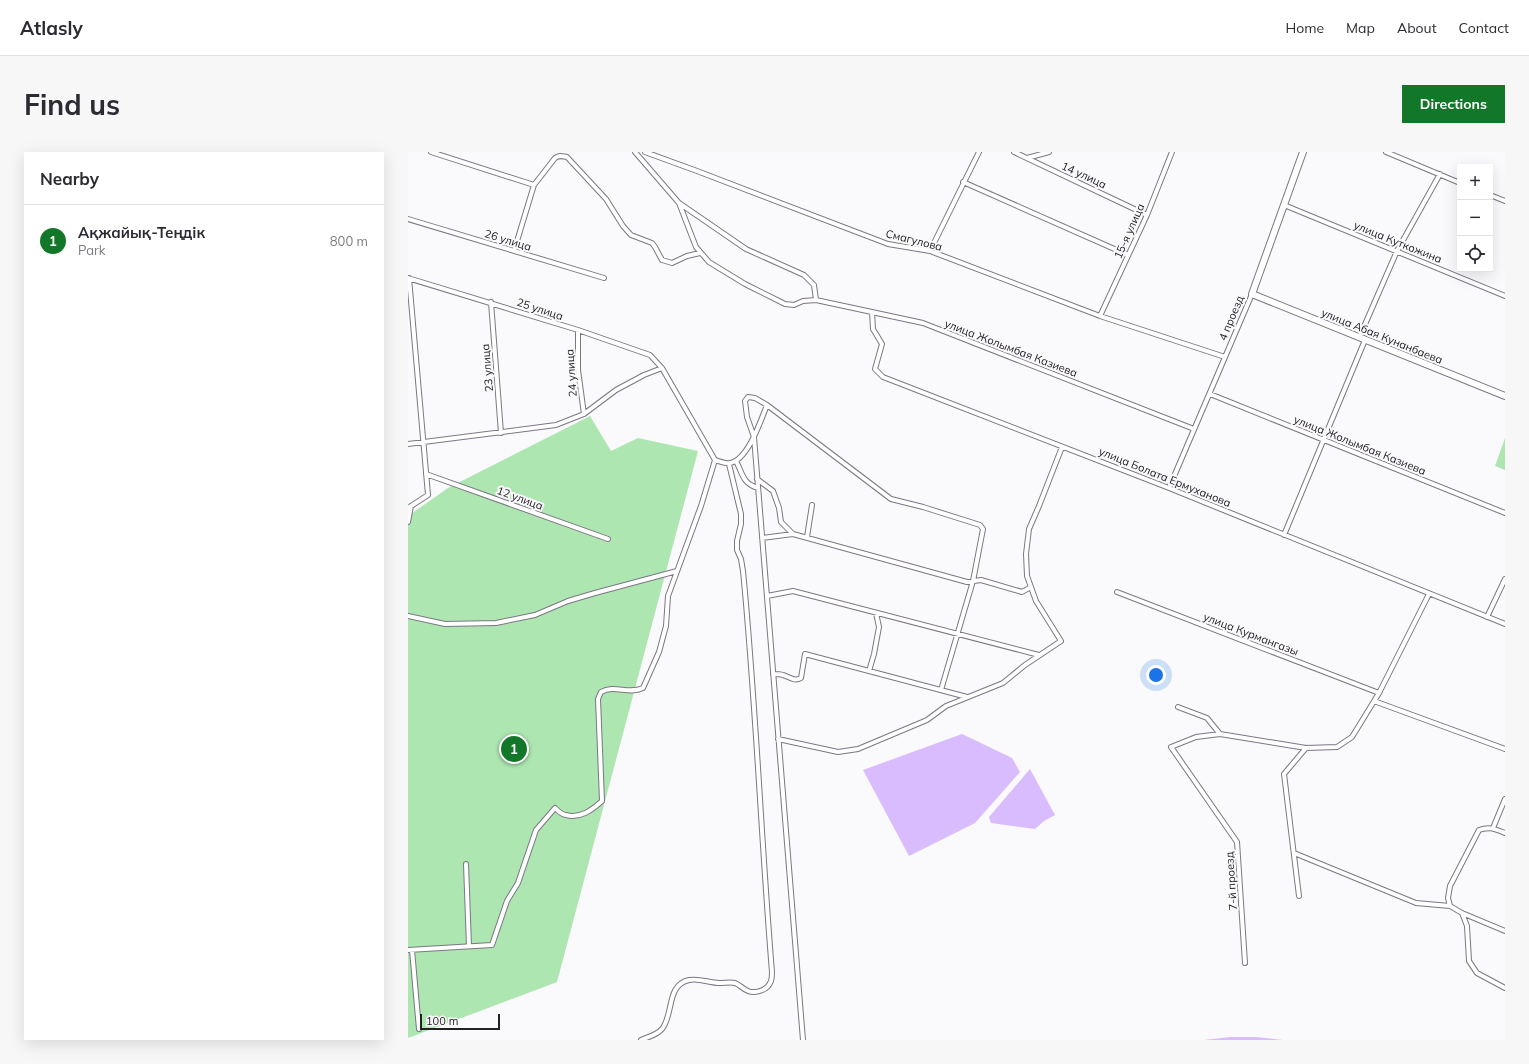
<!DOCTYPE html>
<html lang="en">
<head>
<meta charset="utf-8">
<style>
	body { margin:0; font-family:Mulish,sans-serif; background:#f7f7f7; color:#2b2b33 }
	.controls { position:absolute; right:12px; top:12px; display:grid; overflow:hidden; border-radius:0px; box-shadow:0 4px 16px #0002 }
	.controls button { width:36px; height:36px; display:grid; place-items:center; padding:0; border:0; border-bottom:1px solid #e1e1e2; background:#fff; color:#2b2b33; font:20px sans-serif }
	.scale { position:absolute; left:12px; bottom:10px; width:80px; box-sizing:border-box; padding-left:4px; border:2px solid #232026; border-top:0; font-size:11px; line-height:14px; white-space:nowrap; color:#232026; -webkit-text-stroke:3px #faf9fc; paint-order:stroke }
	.you { position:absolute; left:748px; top:523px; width:14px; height:14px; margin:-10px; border:3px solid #fff; border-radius:50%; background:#1a73e8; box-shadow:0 0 0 6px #1a73e833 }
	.badge { display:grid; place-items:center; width:26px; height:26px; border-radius:50%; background:#127729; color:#fff; font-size:13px; font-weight:700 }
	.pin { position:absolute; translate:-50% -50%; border:2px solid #fff; box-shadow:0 1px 4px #0006 }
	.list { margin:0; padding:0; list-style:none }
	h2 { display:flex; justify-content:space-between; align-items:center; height:52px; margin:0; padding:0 16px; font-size:17px }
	h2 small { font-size:13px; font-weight:400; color:#7c7c81 }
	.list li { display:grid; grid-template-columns:26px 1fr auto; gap:12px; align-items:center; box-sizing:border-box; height:72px; padding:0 16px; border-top:1px solid #e1e1e2 }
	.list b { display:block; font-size:15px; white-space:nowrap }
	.list p { margin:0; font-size:13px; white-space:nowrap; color:#7c7c81 }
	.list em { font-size:13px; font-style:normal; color:#7c7c81 }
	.icon { flex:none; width:22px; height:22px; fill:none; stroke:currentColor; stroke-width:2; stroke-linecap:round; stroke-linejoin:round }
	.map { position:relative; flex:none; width:1097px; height:888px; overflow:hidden; border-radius:0px }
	header { display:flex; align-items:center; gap:24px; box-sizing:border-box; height:56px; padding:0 20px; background:#fff; border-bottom:1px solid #e1e1e2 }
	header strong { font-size:19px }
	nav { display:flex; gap:22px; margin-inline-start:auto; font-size:14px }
	.intro { display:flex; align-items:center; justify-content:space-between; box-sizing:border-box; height:96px; padding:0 24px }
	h1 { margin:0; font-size:28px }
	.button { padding:10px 18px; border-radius:0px; background:#127729; color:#fff; font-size:14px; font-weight:700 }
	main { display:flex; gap:24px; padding:0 24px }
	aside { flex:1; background:#fff; border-radius:0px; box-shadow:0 4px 16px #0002 }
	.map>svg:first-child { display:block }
	.green { fill:#ade6b0 }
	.water { fill:#d9bcfe }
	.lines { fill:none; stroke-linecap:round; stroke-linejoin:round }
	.street-casing { stroke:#7c7685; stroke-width:6 }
	.secondary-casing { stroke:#7c7685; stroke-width:8 }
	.street { stroke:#fff; stroke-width:4 }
	.secondary { stroke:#fff; stroke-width:6 }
	.labels { text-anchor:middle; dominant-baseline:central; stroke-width:4; stroke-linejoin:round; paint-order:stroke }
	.street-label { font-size:11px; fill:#232026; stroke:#faf9fc }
</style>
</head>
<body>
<header>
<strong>Atlasly</strong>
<nav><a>Home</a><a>Map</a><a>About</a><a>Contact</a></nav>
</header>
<div class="intro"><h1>Find us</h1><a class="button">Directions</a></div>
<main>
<aside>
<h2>Nearby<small></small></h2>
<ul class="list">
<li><span class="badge">1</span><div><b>Ақжайық-Теңдік</b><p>Park</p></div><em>800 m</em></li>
</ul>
</aside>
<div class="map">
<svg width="1097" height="888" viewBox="0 0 1097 888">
	<rect width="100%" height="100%" fill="#faf9fc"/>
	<path class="green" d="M182,264L203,299L230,286L290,299L149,830L0,886V364L40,336Z
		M1097,286V318L1087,314Z"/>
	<path class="water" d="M554,582L604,606L612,620L567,671L501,704L455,618Z
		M622,617L647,663L636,669L627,677L583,671L581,665Z
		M822,885H848L875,888H796Z"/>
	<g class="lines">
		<defs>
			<path id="street" d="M23,0L126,33
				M227,0L271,51L338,97L396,123L406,133L408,148L515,171L786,277
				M237,0L289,19L480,92L522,99L692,164L817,205
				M606,0L739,63
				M978,0L1052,31
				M619,6L641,0
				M555,30L720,103
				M1082,43L1097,49
				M271,51L288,95L301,110L337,132L377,152L386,153L395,149L408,148
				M876,53L1097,144
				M0,67L196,126
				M106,99L126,33L147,6C151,3 154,4 159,5L198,47L215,74L223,83L244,91L247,95L254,108L264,111L279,104L292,101
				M522,99L571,0
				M0,126L170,178L242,203L254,216L307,308L293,354L260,444L258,474L251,500L235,536C220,543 207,532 193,540L190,547L194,649C184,658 172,667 158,663C154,663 150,659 147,656L128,678L110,731L99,749L84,793L0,798
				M83,150L93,281
				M464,160L465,177L474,192L467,217L475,225L761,336L1097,472
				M692,164L739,63L764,0
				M170,178V218L176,262
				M951,186L989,99L1032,22
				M802,242L1097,361
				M0,292L148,273L176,262L208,238L236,223L254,216
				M307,308C311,309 318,312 322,311C340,308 353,268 359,253
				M328,309C335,322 334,331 350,336
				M18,322L200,387
				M349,327L365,339L371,356L373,370L385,382
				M761,336L844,142
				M0,356L20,343L1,126
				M0,370L3,354
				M876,383L957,188
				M399,385L404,353
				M354,386L385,382L559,430L573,428L614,440L623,435
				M709,440L971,541
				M359,444L385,439L631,503
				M0,464L37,472L88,471L127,463L160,449L187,441L269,419
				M1079,465L1097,427
				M461,519L466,502L471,475L468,461
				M365,522C368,522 372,522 375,523C382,525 386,530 393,526L397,502L559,545
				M966,549L1097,597
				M770,555L799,566L812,582
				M370,587L430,600L450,597L519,568L538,554L595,531L617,513L653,489L628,449L619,424L618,402L621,377L631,354L654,295
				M1085,676L1097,647
				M1097,681C1087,677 1081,674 1071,678L1042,734L1040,746L1042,754L1054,761L1097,779
				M886,701L1008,751L1042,754
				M58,712L61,794
				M891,744L876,622L898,596
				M1054,761L1059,774L1061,809L1069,821L1097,836
				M4,798L11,877
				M837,811L829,690L763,595L788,585L812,582L898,596L929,595L944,585L971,541L1021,442
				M233,888C240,885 249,883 254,877C266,862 258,833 281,828C292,826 301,831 312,831C317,831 322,830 327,831C332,833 335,837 340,839C348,842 360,838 363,829C364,826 364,823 364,820C353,686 348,552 335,419L333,407L329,398V389L333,372V362L321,312
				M395,888L346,285L339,265L337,249L340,245L347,246L359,253L483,347L515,355L572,373L575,377L565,429L533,538"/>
			<path id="secondary" d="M895,0L844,142L1097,244"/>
		</defs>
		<use href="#street" class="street-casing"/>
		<use href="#secondary" class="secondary-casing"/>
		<use href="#street" class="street"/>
		<use href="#secondary" class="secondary"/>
	</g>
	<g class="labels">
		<g class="street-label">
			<text transform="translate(676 23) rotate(25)">14 улица</text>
			<text transform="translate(721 79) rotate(-66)">15-я улица</text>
			<text transform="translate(100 88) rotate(17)">26 улица</text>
			<text transform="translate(506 88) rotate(14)">Смагулова</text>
			<text transform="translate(990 90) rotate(22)">улица Куткожина</text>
			<text transform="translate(132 157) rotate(18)">25 улица</text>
			<text transform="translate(823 166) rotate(-67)">4 проезд</text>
			<text transform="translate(974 184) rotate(22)">улица Абая Кунанбаева</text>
			<text transform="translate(603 196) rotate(21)">улица Жолымбая Казиева</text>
			<text transform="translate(79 216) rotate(-95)">23 улица</text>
			<text transform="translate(163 221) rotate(-94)">24 улица</text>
			<text transform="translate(952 293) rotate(22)">улица Жолымбая Казиева</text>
			<text transform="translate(757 325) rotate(22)">улица Болата Ермуханова</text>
			<text transform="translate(112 346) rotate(20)">12 улица</text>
			<text transform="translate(843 482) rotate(21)">улица Курмангазы</text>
			<text transform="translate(823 729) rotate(-94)">7-й проезд</text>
		</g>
	</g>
</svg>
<div class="controls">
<button>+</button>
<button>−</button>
<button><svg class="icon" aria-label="locate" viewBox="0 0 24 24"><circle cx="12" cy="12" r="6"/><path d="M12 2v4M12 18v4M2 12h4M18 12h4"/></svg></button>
</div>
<div class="scale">100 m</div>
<div class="you"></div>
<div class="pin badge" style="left:106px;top:597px">1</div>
</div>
</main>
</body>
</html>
